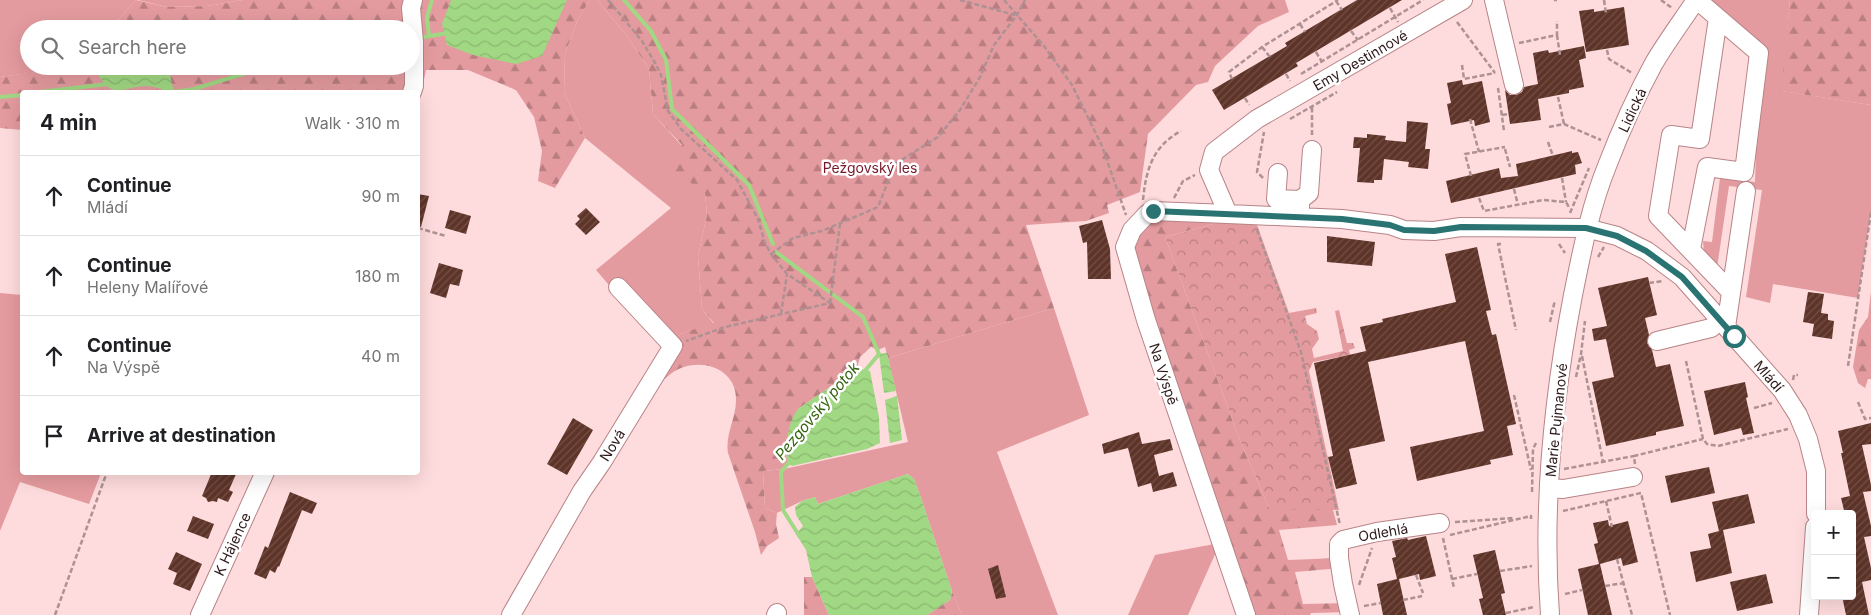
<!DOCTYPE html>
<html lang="en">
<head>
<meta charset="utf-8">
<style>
	body { margin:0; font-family:Inter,sans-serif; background:#f2f2f2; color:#202124 }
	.controls { position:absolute; right:15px; bottom:15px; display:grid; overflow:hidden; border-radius:5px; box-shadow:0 5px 20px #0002 }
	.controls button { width:45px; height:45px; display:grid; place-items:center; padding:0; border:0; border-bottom:1px solid #e0e0e0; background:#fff; color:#202124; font:25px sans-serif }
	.stop { position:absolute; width:15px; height:15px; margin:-11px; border:4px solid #297373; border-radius:50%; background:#fff }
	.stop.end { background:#297373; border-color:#fff; box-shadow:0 1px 5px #0008 }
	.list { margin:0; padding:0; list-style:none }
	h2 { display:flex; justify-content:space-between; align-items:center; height:65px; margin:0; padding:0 20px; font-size:21px }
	h2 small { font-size:16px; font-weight:400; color:#757577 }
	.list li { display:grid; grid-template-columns:32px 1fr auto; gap:15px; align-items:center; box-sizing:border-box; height:80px; padding:0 20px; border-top:1px solid #e0e0e0 }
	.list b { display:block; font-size:19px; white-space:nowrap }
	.list p { margin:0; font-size:16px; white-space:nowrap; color:#757577 }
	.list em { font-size:16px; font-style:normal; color:#757577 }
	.icon { flex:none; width:28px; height:28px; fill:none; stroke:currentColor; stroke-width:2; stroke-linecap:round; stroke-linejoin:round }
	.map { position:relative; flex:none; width:1871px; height:615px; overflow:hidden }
	.search { position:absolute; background:#fff; box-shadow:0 5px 20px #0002; left:20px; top:20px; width:400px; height:55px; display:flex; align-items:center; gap:12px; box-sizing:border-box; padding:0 18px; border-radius:28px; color:#757577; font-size:19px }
	.panel { position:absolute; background:#fff; box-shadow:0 5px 20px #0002; left:20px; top:90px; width:400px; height:385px; border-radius:5px }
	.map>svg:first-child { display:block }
	.green { fill:#e49b9f }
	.forest { fill:url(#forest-firs) }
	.park { fill:url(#park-crowns) }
	.water { fill:url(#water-waves) }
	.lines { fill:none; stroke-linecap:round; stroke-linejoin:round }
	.stream { stroke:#a1d883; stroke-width:4 }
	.building { fill:url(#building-hatch) }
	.minor-casing { stroke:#b88487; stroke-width:20 }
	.path { stroke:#ae9192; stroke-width:2.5; stroke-dasharray:5 2.5; stroke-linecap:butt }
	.minor { stroke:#fff; stroke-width:18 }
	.route { stroke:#297373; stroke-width:6 }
	.labels { text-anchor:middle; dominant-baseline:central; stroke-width:5; stroke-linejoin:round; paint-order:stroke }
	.street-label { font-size:14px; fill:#2d191a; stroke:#fff }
	.park-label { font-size:14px; fill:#75182a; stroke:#fff }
	.water-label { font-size:15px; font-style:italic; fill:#35650e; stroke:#fff }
</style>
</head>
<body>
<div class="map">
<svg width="1871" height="615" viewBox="0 0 1871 615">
	<defs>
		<pattern id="forest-firs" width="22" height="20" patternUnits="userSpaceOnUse" patternTransform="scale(1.25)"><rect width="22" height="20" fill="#e49b9f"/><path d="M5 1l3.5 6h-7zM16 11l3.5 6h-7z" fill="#b97e81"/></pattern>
		<pattern id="park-crowns" width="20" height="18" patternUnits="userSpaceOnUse" patternTransform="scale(1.25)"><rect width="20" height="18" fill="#e49b9f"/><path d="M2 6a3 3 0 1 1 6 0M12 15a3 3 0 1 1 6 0" fill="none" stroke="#b97e81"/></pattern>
		<pattern id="water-waves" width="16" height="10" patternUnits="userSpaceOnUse" patternTransform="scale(1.25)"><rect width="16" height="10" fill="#a1d883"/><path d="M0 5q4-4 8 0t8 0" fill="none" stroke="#8bb971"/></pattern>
		<pattern id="building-hatch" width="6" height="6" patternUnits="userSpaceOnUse" patternTransform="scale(1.25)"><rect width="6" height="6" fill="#5e3429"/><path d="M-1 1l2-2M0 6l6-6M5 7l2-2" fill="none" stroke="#724f46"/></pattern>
	</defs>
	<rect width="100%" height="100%" fill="#fedbdc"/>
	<path class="green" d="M0,0H136L110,29H29V66L76,67L0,77Z
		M138,0H243L207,6L167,7Z
		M590,0H597L627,36L649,69L653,114L682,146L668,166L705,192L707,215L698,256L702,309L714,324L682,333L664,349L596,270L671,208L585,138L564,92L565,54L578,19Z
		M1697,0H1790L1782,91L1871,105V212L1858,298L1773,284L1770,303L1746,297L1762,190L1729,186L1717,268L1704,254L1703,241L1712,242L1720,178L1755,182L1759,54Z
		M0,293L22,295V472L101,473L89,504L20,482L0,531Z
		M1054,308L1089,415L997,452L1058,615H962L952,591L920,495L914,479L908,474L818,504L815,497L802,501L777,513L765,508L763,471L784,469L908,442L888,358Z
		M1220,543L1188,615H1128L1155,555Z"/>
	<path class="forest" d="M136,0L167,7L207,6L243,0H590L578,19L565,54L564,92L585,138L555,188L538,181L542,151L534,117L516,90L468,70H426L419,104L418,92H22V130L0,128V77L77,66H411V29H110Z
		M597,0H1285L1289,12L1258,26L1215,66L1208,82L1196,85L1148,134L1140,192L1107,205L1109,213L1086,221L1026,225L1054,308L888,358L885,347L878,350L871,347L860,357L857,368L798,409L786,445L787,463L784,469L763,471L765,508L777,513L776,524L779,538L767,546L761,555L755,532L728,453C725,434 736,419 736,400C737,371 706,358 681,368C672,371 664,380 656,386L669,344L682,333L714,323L702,309L698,256L707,215L705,193L667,166L682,145L653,114L649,69L627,36Z
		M1790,0H1871V105L1781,91Z
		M1164,215L1228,220L1165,237L1239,438L1270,510H1333L1337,525L1279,530L1288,560L1339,558L1341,568L1295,572L1303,604L1348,603L1350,612L1311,613L1310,615H1246L1138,291L1132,231Z
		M1871,292V379H1868L1865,388L1858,383L1853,367L1859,330L1868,317Z
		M804,577H812L829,615H804Z
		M952,591L962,615H927L950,600Z"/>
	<path class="park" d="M1228,220L1256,222L1289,313L1316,308L1317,313L1305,316L1307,324L1317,331L1319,339L1312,349L1314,358L1343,351L1335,311L1339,310L1347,343H1353L1355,348L1349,350L1350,355L1313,362L1309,371L1339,510H1270L1239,438L1165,237Z"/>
	<path class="water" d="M451,0H567L542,56L516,64L473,55L447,45L442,24Z
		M100,66H168L174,92C166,90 156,87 147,86C123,86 112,102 97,72Z
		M887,353L896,391L884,393L879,354Z
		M857,368L870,371L879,417L880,443L867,449L792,466L787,463C786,445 787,423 798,409Z
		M897,396L902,440L890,443L885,400Z
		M908,474L914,479L920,495L952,591L950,600L927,615H829L812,577L806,550L796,534L803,526L796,515L795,507L802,501L815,497L818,504Z"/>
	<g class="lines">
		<path class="stream" d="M624,0L651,31L666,60L672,109L749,185L773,244
			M429,36L427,17L432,0
			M418,38L448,33
			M164,89L174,92L194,89L269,66
			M39,92L108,84
			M0,97L22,95
			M776,252L863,317L879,354L864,372
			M791,460L781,472L783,510L800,537"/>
	</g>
	<path class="building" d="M1357,0H1402L1296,63L1298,66L1224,110L1212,90L1287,46L1285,43Z
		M1624,7L1629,45L1586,52L1579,11L1594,9V12Z
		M1584,46L1586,58L1579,60L1584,87L1569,90V93L1538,99L1541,120L1510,124L1505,90L1510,95H1516L1522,92L1524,87L1538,84L1533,53L1548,50L1549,53Z
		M1462,80L1463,85L1482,81L1490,122L1475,126L1474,120L1451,125L1447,104L1451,103L1447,83Z
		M1407,121L1428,123L1425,149H1430L1428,169L1408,167L1409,162L1384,159L1382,180H1374V183L1357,182L1360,148H1353L1354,137L1367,138V134L1386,136L1385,140L1406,142Z
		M1572,151V153L1578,152L1582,163L1575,165L1576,174L1451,203L1446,181L1499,168L1501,178L1518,176L1516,164Z
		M418,194L429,196L421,227L418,226Z
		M586,208L600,222L586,235L575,224L580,219L577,216Z
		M450,210L471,216L466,234L445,228Z
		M1102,220L1110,249L1111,279H1088L1087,242L1083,243L1079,226Z
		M1327,236L1375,242L1372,266L1327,262Z
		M1477,247L1491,310L1486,311L1492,335L1496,334L1516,424L1507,426L1513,455L1490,460L1491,464L1417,481L1410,447L1484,431L1465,341L1368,362L1385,441L1349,449L1357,484L1336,489L1328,457L1333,456L1314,363L1366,351L1360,327L1383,322L1382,319L1456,302L1445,254Z
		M439,263L463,270L459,286L450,284L446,298L430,293Z
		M1648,277L1657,315L1645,318L1649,335L1647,343L1652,350L1656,367L1670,364L1684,426L1656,432V435L1606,446L1592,382L1614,377L1606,339L1594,341L1592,329L1607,326L1598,288Z
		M1808,292L1824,294L1821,313L1828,314V320L1834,321L1832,339L1812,336L1814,324L1803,322Z
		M1745,382L1748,397L1746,398L1754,433L1743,435L1741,428L1714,435L1704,391Z
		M573,418L593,430L567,475L547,464Z
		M1871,423V444L1862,445L1871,485V491L1863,492L1871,526V536L1864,537L1871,568V580L1862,582L1869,615H1846L1842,596H1852V514H1845L1841,498L1850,496L1841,453H1843L1838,431Z
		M1139,432L1142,444L1170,439L1173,450L1154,455L1159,476L1173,472L1177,486L1153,492L1151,483L1138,487L1128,448L1104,454L1102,444Z
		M1709,467L1715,493L1671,503L1665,476Z
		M212,472H237L229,490L233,492L228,502L218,498L217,502L213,501L208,502L206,498L202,496Z
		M290,492L317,503L312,514L302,510L279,567L278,566L275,573L270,570L266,579L254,574L265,546L268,548Z
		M1748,494L1755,523L1723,530L1732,573L1696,582L1690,552L1711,548L1708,534L1719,531L1712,502Z
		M193,516L214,524L208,539L187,531Z
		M1608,520L1609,526L1628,521L1638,562L1623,566L1621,558L1600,564L1612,615H1588L1578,569L1599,564L1594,544L1598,543L1593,523Z
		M1426,536L1436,576L1420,580L1419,574L1399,579L1407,615H1383L1377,584L1397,579L1392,558L1396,557L1392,541L1407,538L1408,540Z
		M1495,550L1505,593L1501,594L1506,615H1483L1479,599L1483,598L1473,555Z
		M176,552L202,564L190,591L173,584L177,573L168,569Z
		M998,565L1006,597L996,599L988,569Z
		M1766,574L1773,603L1737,611L1730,582Z"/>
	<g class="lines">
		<defs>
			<path id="minor" d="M1463,0L1257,119L1214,152L1209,170L1228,214L1342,219L1390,225L1404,230L1434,231L1461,227L1586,228L1617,236L1647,251L1682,277L1782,390L1798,415L1808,439L1816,471V514
				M1494,0L1514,85
				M1718,18L1700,139L1671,135L1658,216L1731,292
				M412,92L414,86V42L411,8L413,0
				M1278,173L1276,199L1300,200
				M1228,214L1153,211L1147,214L1132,230L1125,247L1146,320L1246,615
				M1300,217V200L1309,193L1312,150
				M1691,249L1707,167L1744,172L1759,53L1697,0
				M1726,327L1746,191
				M1657,341L1711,328L1720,320
				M1550,488L1563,489L1633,477
				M200,615L265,472
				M511,615L582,491L602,462L673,346L618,287
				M776,615L777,613
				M1350,615L1343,584L1339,558V544L1343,540L1377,532L1440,523
				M1550,615C1542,508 1553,399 1573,295C1582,251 1590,208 1607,166C1620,132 1636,96 1654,63C1667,41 1682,21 1696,0
				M1809,615L1815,527"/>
		</defs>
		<use href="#minor" class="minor-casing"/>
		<path class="path" d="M608,0L642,41L655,63L661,75L668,111L681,129L737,180L758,219L765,243L771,254L787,274L830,303L725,327L686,341
			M960,0L1015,15
			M1004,0L1044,46L1072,85L1102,146L1126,215
			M1554,0H1557
			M1604,0L1606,13
			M1661,0L1672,8
			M1336,1L1342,10
			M1390,8L1398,22
			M1457,22L1495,73
			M1300,24L1305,32
			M1351,31L1358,40
			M1557,35L1560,55
			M1519,43L1557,35V21
			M1262,47L1270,57
			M1607,50L1609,59L1632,73
			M1316,52L1322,62
			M1462,65L1464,79L1495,73
			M1286,74L1290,81
			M1301,74L1423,0
			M1232,79L1229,72L1262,47L1338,0
			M1498,88L1504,131
			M1558,97L1564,124
			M1245,98L1249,105
			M1502,115L1508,114
			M1290,119L1337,92
			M1470,119L1479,152
			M1549,127L1564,124L1601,140
			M1312,135V107
			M1548,142L1553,156
			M1505,149L1510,167
			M1471,176L1465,154L1505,147
			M1263,178L1257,172L1264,132
			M1562,178L1566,202
			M1514,189L1518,205
			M1174,198L1183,181L1195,175
			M1479,198L1484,211L1543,200L1566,202L1570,209
			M1143,200C1146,169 1153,146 1181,131
			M1570,213L1589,168
			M418,228L446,236
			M1257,230L1301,352L1340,525
			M1501,244H1498L1516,330
			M1559,244L1565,253
			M771,254L793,238L822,231L878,207L895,164L938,137L960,110L980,77L994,45L1017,15L1025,0
			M1598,257L1604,247
			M1649,283L1663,281
			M830,303L840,224
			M781,314L787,274
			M1550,322L1555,300
			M1582,356L1603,462
			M1686,361L1703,439L1707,444L1718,446L1788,429
			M1848,366L1871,212
			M1576,377L1581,354L1585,321
			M1793,380L1794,375H1798
			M1514,395L1531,470
			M1858,402L1865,419L1871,418
			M1754,408L1772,403
			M1635,464L1634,456L1703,439
			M1564,469L1634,456
			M1532,492L1533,449L1536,443
			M1606,501L1612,527
			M1563,511L1641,493L1670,615
			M1455,522L1514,518
			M1450,535L1531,516V519
			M1443,538L1454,588
			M1617,559L1632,615
			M1500,571L1532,566
			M1416,575L1423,593
			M1452,579L1477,574
			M1359,585L1372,548
			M1605,586L1624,583
			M1565,594L1582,590
			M1403,600L1422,596
			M1364,606L1381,603
			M1506,613L1534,607
			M55,615L107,472"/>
		<use href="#minor" class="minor"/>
	</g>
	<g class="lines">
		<path class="route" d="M1153,211L1342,219L1390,225L1404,230L1434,231L1461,227L1586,228L1617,236L1646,251L1682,277L1734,336"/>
	</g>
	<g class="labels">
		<g class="street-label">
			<text transform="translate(1360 60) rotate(-30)">Emy Destinnové</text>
			<text transform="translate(1632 110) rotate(-65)">Lidická</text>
			<text transform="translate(1164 374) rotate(72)">Na Výspě</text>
			<text transform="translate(1769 376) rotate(49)">Mládí</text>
			<text transform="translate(1556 420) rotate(-84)">Marie Pujmanové</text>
			<text transform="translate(612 445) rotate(-58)">Nová</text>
			<text transform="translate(1383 532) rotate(-10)">Odlehlá</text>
			<text transform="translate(232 544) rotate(-65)">K Hájence</text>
		</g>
		<g class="park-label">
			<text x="870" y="167">Pežgovský les</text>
		</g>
		<g class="water-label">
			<text transform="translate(817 411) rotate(-50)">Pezgovský potok</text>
		</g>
	</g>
</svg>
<div class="controls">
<button>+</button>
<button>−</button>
</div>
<div class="stop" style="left:1734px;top:336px"></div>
<div class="stop end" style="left:1153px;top:211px"></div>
<div class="search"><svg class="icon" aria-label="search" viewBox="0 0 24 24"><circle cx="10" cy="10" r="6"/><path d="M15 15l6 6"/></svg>Search here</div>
<section class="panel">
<h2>4 min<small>Walk · 310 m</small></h2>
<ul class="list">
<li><svg class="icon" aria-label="ahead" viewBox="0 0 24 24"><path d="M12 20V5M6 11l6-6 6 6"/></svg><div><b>Continue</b><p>Mládí</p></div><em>90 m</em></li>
<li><svg class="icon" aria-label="ahead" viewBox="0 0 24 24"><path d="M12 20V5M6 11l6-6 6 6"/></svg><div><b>Continue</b><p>Heleny Malířové</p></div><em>180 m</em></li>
<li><svg class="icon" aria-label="ahead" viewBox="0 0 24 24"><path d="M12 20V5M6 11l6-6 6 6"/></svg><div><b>Continue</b><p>Na Výspě</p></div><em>40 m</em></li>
<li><svg class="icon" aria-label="arrive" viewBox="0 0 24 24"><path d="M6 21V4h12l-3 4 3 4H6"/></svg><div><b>Arrive at destination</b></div></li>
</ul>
</section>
</div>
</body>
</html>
